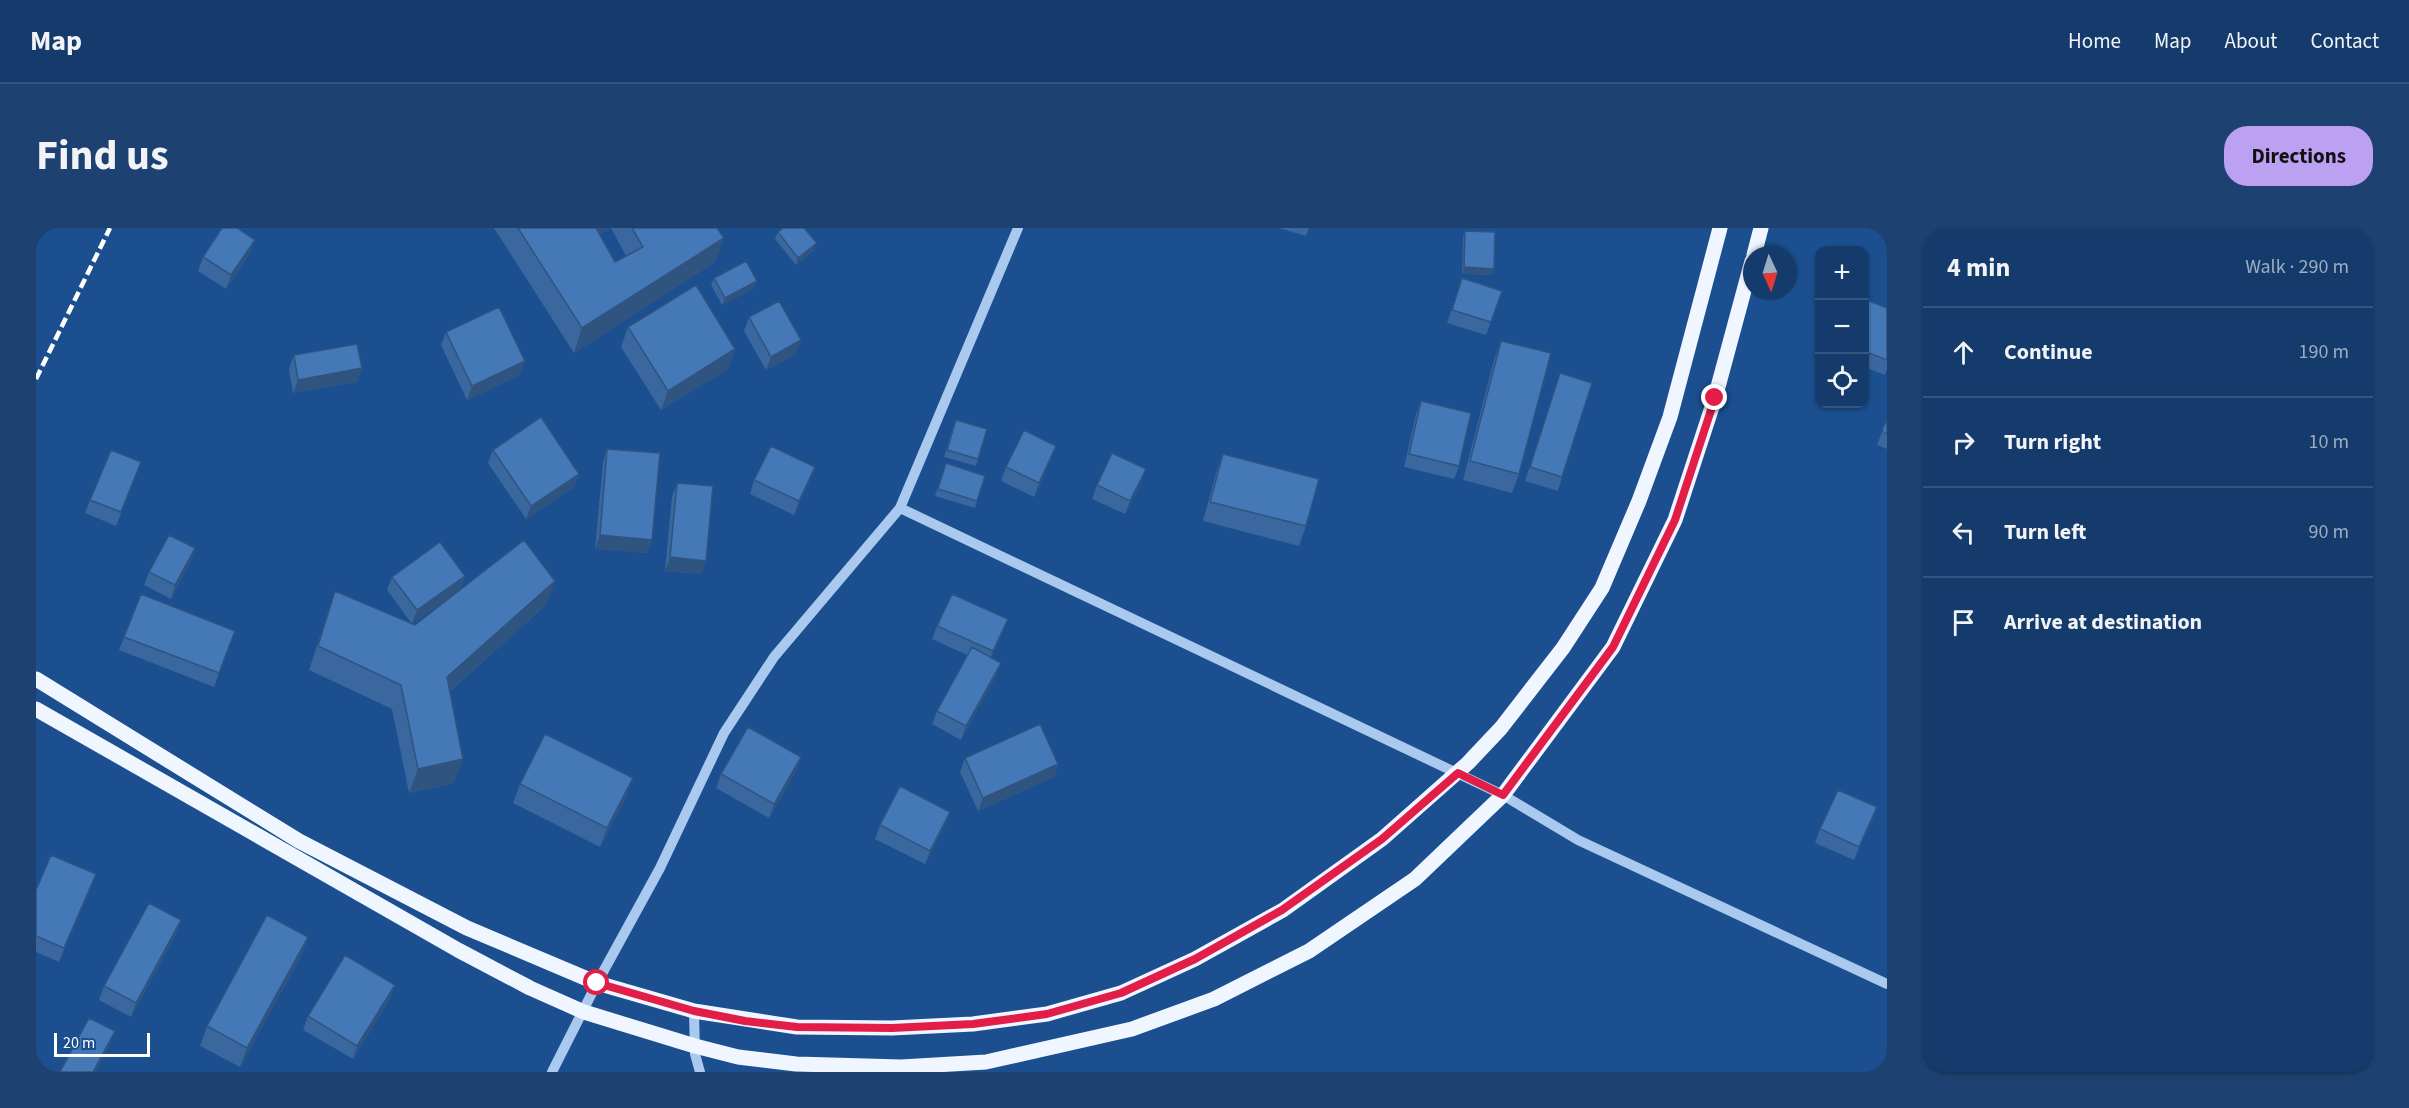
<!DOCTYPE html>
<html lang="en">
<head>
<meta charset="utf-8">
<style>
	body { margin:0; font-family:"Source Sans 3",sans-serif; background:#1d4271; color:#f1f3f6 }
	.controls { position:absolute; right:18px; top:18px; display:grid; overflow:hidden; border-radius:12px; box-shadow:0 2px 4px #0004 }
	.controls button { width:54px; height:54px; display:grid; place-items:center; padding:0; border:0; border-bottom:2px solid #33557e; background:#143b6b; color:#f1f3f6; font:30px sans-serif }
	.compass { position:absolute; left:1707px; top:18px; width:54px; height:54px; border-radius:50%; background:#143b6b; box-shadow:0 2px 4px #0004; rotate:176deg }
	.scale { position:absolute; left:18px; bottom:15px; width:96px; box-sizing:border-box; padding-left:6px; border:3px solid #fff; border-top:0; font-size:16px; line-height:21px; white-space:nowrap; color:#fff; -webkit-text-stroke:4px #1b4f8f; paint-order:stroke }
	.stop { position:absolute; width:18px; height:18px; margin:-14px; border:4px solid #e11d48; border-radius:50%; background:#fff }
	.stop.end { background:#e11d48; border-color:#fff; box-shadow:0 2px 6px #0008 }
	.list { margin:0; padding:0; list-style:none }
	h2 { display:flex; justify-content:space-between; align-items:center; height:78px; margin:0; padding:0 24px; font-size:26px }
	h2 small { font-size:20px; font-weight:400; color:#9dadc1 }
	.list li { display:grid; grid-template-columns:39px 1fr auto; gap:18px; align-items:center; box-sizing:border-box; height:90px; padding:0 24px; border-top:2px solid #33557e }
	.list b { display:block; font-size:22px; white-space:nowrap }
	.list em { font-size:20px; font-style:normal; color:#9dadc1 }
	.icon { flex:none; width:33px; height:33px; fill:none; stroke:currentColor; stroke-width:2; stroke-linecap:round; stroke-linejoin:round }
	.map { position:relative; flex:none; width:1851px; height:844px; overflow:hidden; border-radius:24px }
	header { display:flex; align-items:center; gap:36px; box-sizing:border-box; height:84px; padding:0 30px; background:#143b6b; border-bottom:2px solid #33557e }
	header strong { font-size:28px }
	nav { display:flex; gap:33px; margin-inline-start:auto; font-size:21px }
	.intro { display:flex; align-items:center; justify-content:space-between; box-sizing:border-box; height:144px; padding:0 36px }
	h1 { margin:0; font-size:42px }
	.button { padding:15px 27px; border-radius:24px; background:#bca0f2; color:#111; font-size:21px; font-weight:700 }
	main { display:flex; gap:36px; padding:0 36px }
	aside { flex:1; background:#143b6b; border-radius:24px; box-shadow:0 2px 4px #0004 }
	.map>svg:first-child { display:block }
	.lines { fill:none; stroke-linecap:round; stroke-linejoin:round }
	.minor { stroke:#a9c9ee; stroke-width:10 }
	.major { stroke:#f0f6ff; stroke-width:15 }
	.rail { stroke:#fff; stroke-width:4.5; stroke-dasharray:10 4.5; stroke-linecap:butt }
	.wall { fill:#3a679d; fill-rule:evenodd }
	.shaded-wall { fill:#305480 }
	.building { fill:#4478b7; stroke:#305480; stroke-width:1.5 }
	.route { stroke:#e11d48; stroke-width:8 }
</style>
</head>
<body>
<header>
<strong>Map</strong>
<nav><a>Home</a><a>Map</a><a>About</a><a>Contact</a></nav>
</header>
<div class="intro"><h1>Find us</h1><a class="button">Directions</a></div>
<main>
<div class="map">
<svg width="1851" height="844" viewBox="0 0 1851 844">
	<rect width="100%" height="100%" fill="#1b4f8f"/>
	<g class="lines">
		<path class="minor" d="M864,280L1467,567L1542,612L1851,756
			M658,783L659,826L664,844
			M516,844L561,755L624,640L688,505L738,429L864,280L982,0"/>
		<path class="major" d="M1718,27L1725,0
			M0,451L263,613L431,700L561,755L658,783L761,799L856,800L937,796L1011,786L1085,765L1159,731L1247,682L1346,611L1432,535L1465,500L1527,420L1566,360L1603,273L1634,189L1684,0
			M0,481L422,722L494,760L548,784L659,818L702,829L760,836L865,839L950,834L1096,801L1178,771L1273,723L1379,651L1467,567L1577,419L1639,292L1679,170L1716,33"/>
		<path class="rail" d="M0,151L74,0"/>
	</g>
	<path class="wall" d="M458,0H681L679,34L538,125ZM575,0L590,28L579,34L564,6Z
		M1243,0H1273L1270,8Z
		M1429,3L1458,41L1456,47L1426,46L1427,10Z
		M742,4L778,22L760,37L739,11Z
		M214,25L190,61L162,43L167,29Z
		M678,50L718,60L686,77L675,57Z
		M1426,50L1466,63L1450,107L1411,95Z
		M1828,71L1851,80V141L1849,147L1828,139Z
		M713,89L760,126L730,142L708,103Z
		M592,99L699,121L692,141L625,182L585,119Z
		M410,104L484,147L431,172L405,117Z
		M1465,113L1483,246L1476,265L1427,252L1458,132Z
		M258,127L326,140L321,154L257,165L253,141Z
		M1524,145L1526,249L1522,263L1489,253Z
		M1385,173L1423,238L1418,251L1368,239L1380,186Z
		M1851,191V221L1841,217Z
		M917,199L942,231L940,238L908,229Z
		M571,221L616,312L611,325L559,321L567,234Z
		M457,222L543,246L538,259L490,291L452,235Z
		M1187,226L1270,298L1263,318L1167,293L1180,245Z
		M1015,232L998,269L965,253L970,239Z
		M910,235L949,248L939,280L899,268Z
		M100,248L80,298L49,285L54,272Z
		M718,252H774L758,287L714,266Z
		M641,255L670,333L665,346L629,343L636,268Z
		M1105,255L1089,286L1056,271L1061,257Z
		M159,320L154,334L135,371L108,357L113,344Z
		M429,348L424,362L376,396L351,362L356,349Z
		M299,363L379,397L510,377L414,463L418,555L373,565L356,481L273,442L291,387Z
		M105,366L199,403L178,459L83,422Z
		M972,391L967,404L955,430L965,435L960,448L925,512L896,496L901,483L931,427L896,411L901,398Z
		M765,529L760,543L733,590L680,560L685,546Z
		M929,530L1022,536L1018,549L942,583L924,544Z
		M484,556L590,570L564,619L477,575Z
		M1841,579L1836,592L1818,632L1779,615L1784,601Z
		M914,584L909,597L889,636L839,611L844,597Z
		M55,660L23,734L0,724V662Z
		M145,692L140,706L95,789L63,772L68,758Z
		M272,709L265,728L204,839L164,818L171,798Z
		M359,757L354,771L317,831L267,802L272,788Z"/>
	<path class="shaded-wall" d="M552,0H575L547,15Z
		M688,10L679,34L538,125L546,100Z
		M219,12L214,25L190,61L195,47Z
		M781,15L778,22L760,37L762,30Z
		M1428,39L1458,41L1456,47L1426,46Z
		M721,53L718,60L686,77L689,70Z
		M765,112L760,126L730,142L735,129Z
		M699,121L692,141L625,182L632,163Z
		M489,133L484,147L431,172L436,158Z
		M326,140L321,154L257,165L262,152Z
		M1020,218L1015,232L998,269L1003,255Z
		M779,239L774,252L758,287L763,273Z
		M1110,241L1105,255L1089,286L1094,273Z
		M543,246L538,259L490,291L495,278Z
		M564,307L616,312L611,325L559,321Z
		M159,320L154,334L135,371L139,357Z
		M634,329L670,333L665,346L629,343Z
		M429,348L424,362L376,396L381,382Z
		M519,353L510,377L402,473L411,449Z
		M972,391L967,404L952,437L957,423Z
		M965,435L960,448L925,512L930,498Z
		M765,529L760,543L733,590L738,576Z
		M427,531L418,555L373,565L382,541Z
		M1022,536L1018,549L942,583L947,570Z
		M597,550L590,570L564,619L571,600Z
		M1841,579L1836,592L1818,632L1823,619Z
		M914,584L909,597L889,636L894,623Z
		M60,646L55,660L23,734L28,720Z
		M145,692L140,706L95,789L100,775Z
		M272,709L265,728L204,839L211,820Z
		M359,757L354,771L317,831L321,818Z
		M79,803L74,817L60,844H57Z"/>
	<path class="building" d="M186,0H201L219,12L195,47L167,29Z
		M482,0H560L579,34L607,19L596,0H681L688,10L546,100Z
		M747,0H768L781,15L762,30L742,4Z
		M1429,3L1459,4L1458,41L1428,39Z
		M710,33L721,53L689,70L678,50Z
		M1426,50L1466,63L1455,94L1416,82Z
		M660,57L699,121L632,163L592,99Z
		M1828,71L1851,80V132L1828,123Z
		M743,73L765,112L735,129L713,89Z
		M463,79L489,133L436,158L410,104Z
		M1465,113L1515,125L1483,246L1434,233Z
		M321,116L326,140L262,152L258,127Z
		M1524,145L1556,155L1526,249L1494,239Z
		M1385,173L1435,185L1423,238L1373,226Z
		M505,189L543,246L495,278L457,222Z
		M1851,191V206L1846,203Z
		M920,192L951,201L942,231L911,222Z
		M988,202L1020,218L1003,255L970,239Z
		M735,218L779,239L763,273L718,252Z
		M571,221L624,225L616,312L564,307Z
		M75,222L105,234L85,284L54,272Z
		M1076,225L1110,241L1094,273L1061,257Z
		M1187,226L1283,251L1270,298L1174,274Z
		M910,235L949,248L941,273L902,261Z
		M641,255L677,258L670,333L634,329Z
		M133,307L159,320L139,357L113,344Z
		M488,312L519,353L411,449L427,531L382,541L365,457L282,418L299,363L379,397Z
		M404,314L429,348L381,382L356,349Z
		M105,366L199,403L183,445L88,409Z
		M916,366L972,391L957,423L901,398Z
		M936,419L965,435L930,498L901,483Z
		M1004,496L1022,536L947,570L929,530Z
		M712,499L765,529L738,576L685,546Z
		M509,506L597,550L571,600L484,556Z
		M864,558L914,584L894,623L844,597Z
		M1802,562L1841,579L1823,619L1784,601Z
		M15,627L60,646L28,720L0,708V662Z
		M113,675L145,692L100,775L68,758Z
		M231,687L272,709L211,820L171,798Z
		M309,727L359,757L321,818L272,788Z
		M53,790L79,803L57,844H24Z"/>
	<g class="lines">
		<path class="route" d="M561,755L658,783L709,793L761,799L856,800L937,796L1011,786L1085,765L1159,731L1246,682L1346,611L1422,545L1467,567L1577,419L1639,292L1679,170"/>
	</g>
</svg>
<div class="controls">
<button>+</button>
<button>−</button>
<button><svg class="icon" aria-label="locate" viewBox="0 0 24 24"><circle cx="12" cy="12" r="6"/><path d="M12 2v4M12 18v4M2 12h4M18 12h4"/></svg></button>
</div>
<svg class="compass" viewBox="-18 -18 36 36"><path d="M0-13l5 13h-10z" fill="#e53935"/><path d="M0 13l5-13h-10z" fill="#9dadc1"/></svg>
<div class="scale">20 m</div>
<div class="stop" style="left:561px;top:755px"></div>
<div class="stop end" style="left:1679px;top:170px"></div>
</div>
<aside>
<h2>4 min<small>Walk · 290 m</small></h2>
<ul class="list">
<li><svg class="icon" aria-label="ahead" viewBox="0 0 24 24"><path d="M12 20V5M6 11l6-6 6 6"/></svg><div><b>Continue</b></div><em>190 m</em></li>
<li><svg class="icon" aria-label="right" viewBox="0 0 24 24"><path d="M7 20v-9h11M14 6l5 5-5 5"/></svg><div><b>Turn right</b></div><em>10 m</em></li>
<li><svg class="icon" aria-label="left" viewBox="0 0 24 24"><path d="M17 20v-9H6M10 6l-5 5 5 5"/></svg><div><b>Turn left</b></div><em>90 m</em></li>
<li><svg class="icon" aria-label="arrive" viewBox="0 0 24 24"><path d="M6 21V4h12l-3 4 3 4H6"/></svg><div><b>Arrive at destination</b></div></li>
</ul>
</aside>
</main>
</body>
</html>
